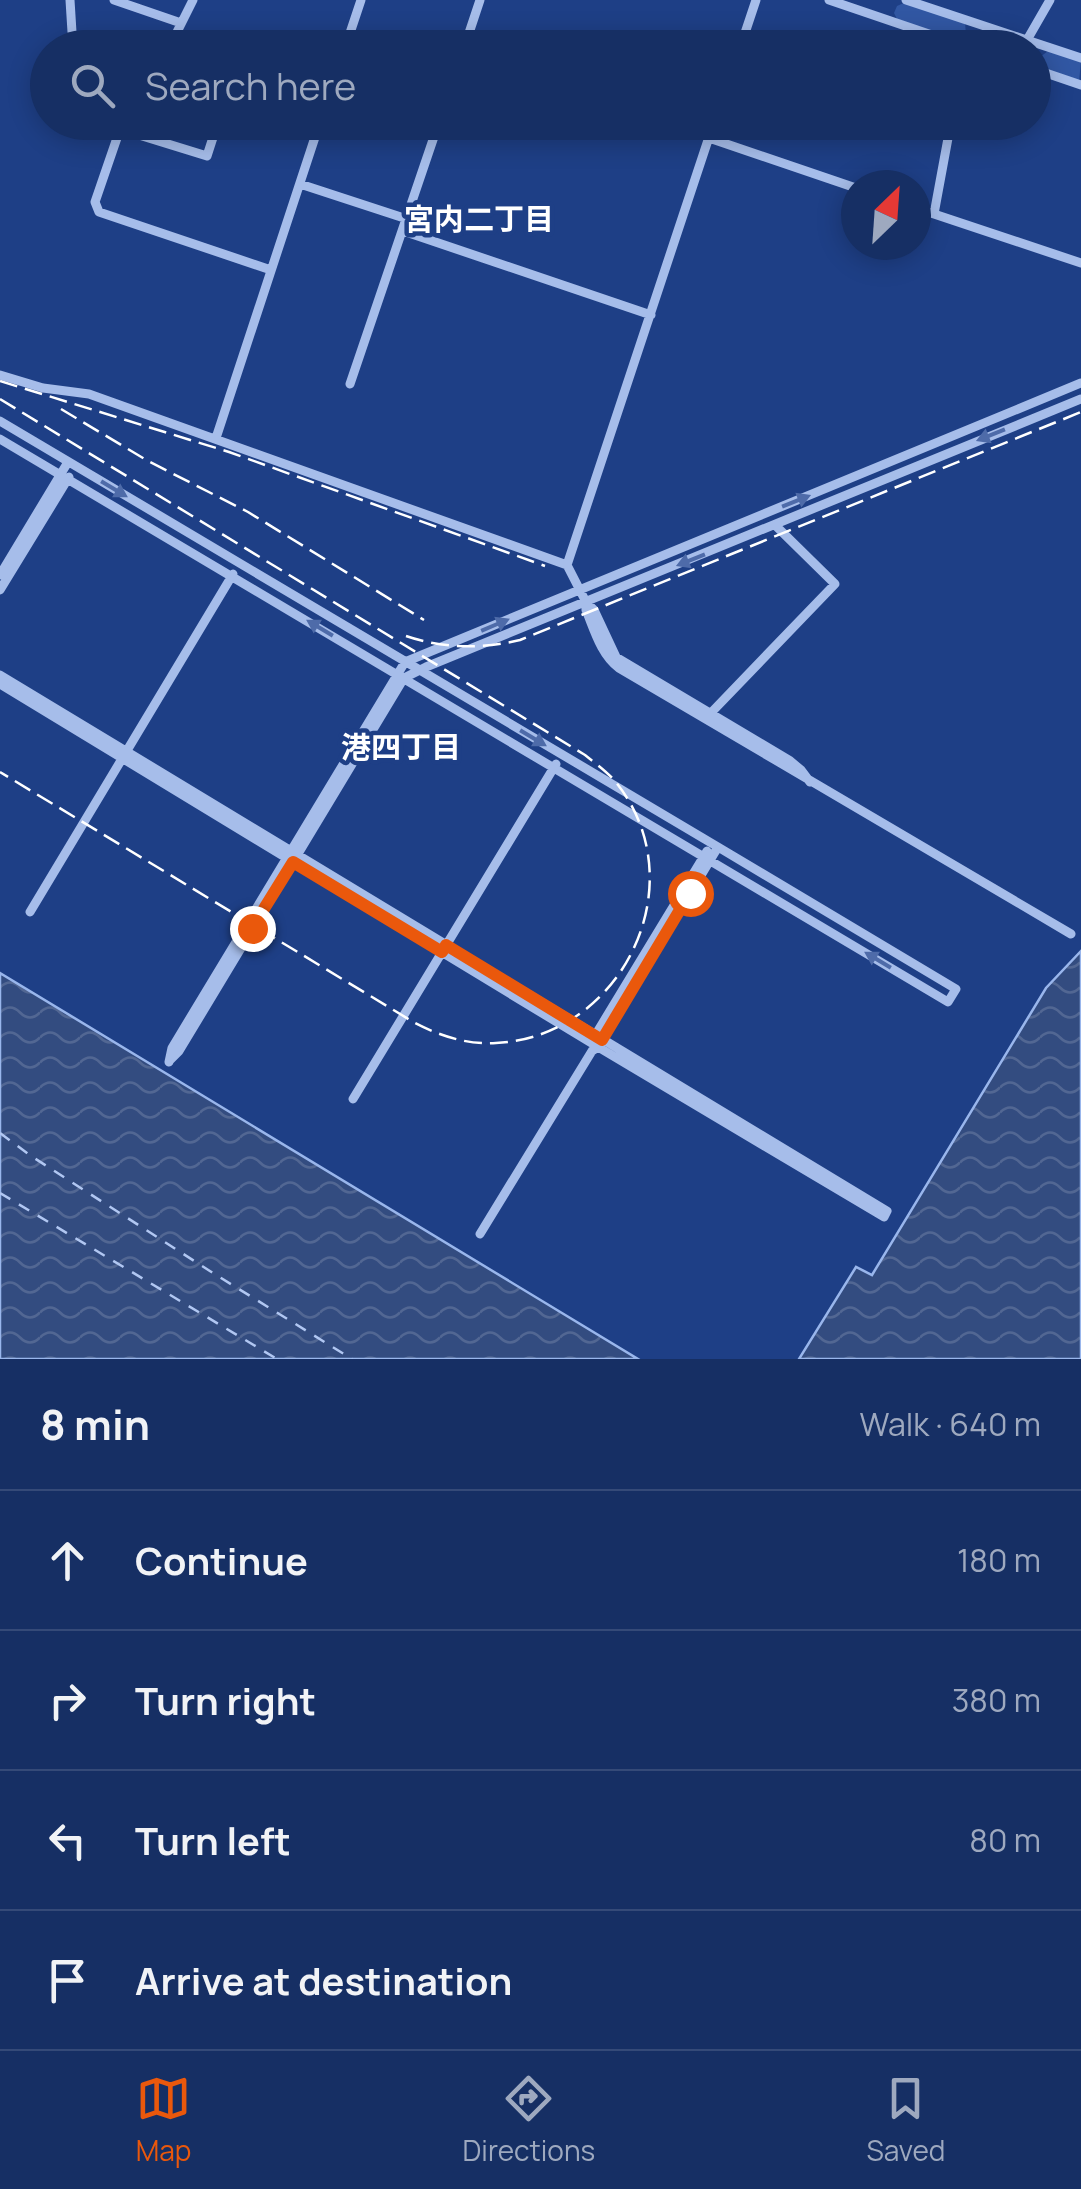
<!DOCTYPE html>
<html lang="en">
<head>
<meta charset="utf-8">
<style>
	body { margin:0; font-family:Manrope,"Noto Sans JP",sans-serif; background:#233b6d; color:#f1f3f6 }
	.compass { position:absolute; left:841px; top:170px; width:90px; height:90px; border-radius:50%; background:#162f64; box-shadow:0 5px 25px #0003; rotate:25deg }
	.stop { position:absolute; width:30px; height:30px; margin:-22px; border:8px solid #ea580c; border-radius:50%; background:#fff }
	.stop.end { background:#ea580c; border-color:#fff; box-shadow:0 2px 10px #0008 }
	.list { margin:0; padding:0; list-style:none }
	h2 { display:flex; justify-content:space-between; align-items:center; height:130px; margin:0; padding:0 40px; font-size:42px }
	h2 small { font-size:32px; font-weight:400; color:#9ea9bf }
	.list li { display:grid; grid-template-columns:65px 1fr auto; gap:30px; align-items:center; box-sizing:border-box; height:140px; padding:0 40px; border-top:2px solid #354a78 }
	.list b { display:block; font-size:38px; white-space:nowrap }
	.list em { font-size:32px; font-style:normal; color:#9ea9bf }
	.icon { flex:none; width:55px; height:55px; fill:none; stroke:currentColor; stroke-width:2; stroke-linecap:round; stroke-linejoin:round }
	.map { position:relative; flex:none; width:1081px; height:1359px; overflow:hidden }
	.search { position:absolute; background:#162f64; box-shadow:0 5px 25px #0003; left:30px; right:30px; top:30px; height:110px; display:flex; align-items:center; gap:25px; box-sizing:border-box; padding:0 35px; border-radius:55px; color:#9ea9bf; font-size:38px }
	.sheet { height:690px; background:#162f64 }
	nav { display:flex; justify-content:space-around; align-items:center; box-sizing:border-box; height:140px; border-top:2px solid #354a78; background:#162f64; font-size:28px; color:#9ea9bf }
	nav a { display:grid; justify-items:center; gap:5px }
	nav .on { color:#ea580c }
	.map>svg:first-child { display:block }
	.grass { fill:#3157a3 }
	.water { fill:url(#water-waves); stroke:#99b6ec; stroke-width:2.5 }
	.lines { fill:none; stroke-linecap:round; stroke-linejoin:round }
	.ferry { stroke:#b1c7f2; stroke-width:2.5; stroke-dasharray:12 10; stroke-linecap:butt }
	.minor { stroke:#a6bdea; stroke-width:9 }
	.rail { stroke:#fff; stroke-width:2.5; stroke-dasharray:18 8; stroke-linecap:butt }
	.oneway { fill:#4e6ba9 }
	.route { stroke:#ea580c; stroke-width:12 }
	.labels { text-anchor:middle; dominant-baseline:central; stroke-width:9; stroke-linejoin:round; paint-order:stroke }
	.neighbourhood-label { font-size:30px; font-weight:bold; fill:#fff; stroke:#1e3f86 }
</style>
</head>
<body>
<div class="map">
<svg width="1081" height="1359" viewBox="0 0 1081 1359">
	<defs>
		<pattern id="water-waves" width="16" height="10" patternUnits="userSpaceOnUse" patternTransform="scale(2.5)"><rect width="16" height="10" fill="#334c80"/><path d="M0 5q4-4 8 0t8 0" fill="none" stroke="#526793"/></pattern>
	</defs>
	<rect width="100%" height="100%" fill="#1e3f86"/>
	<path class="grass" d="M906,2L965,23L966,34L963,38L956,36L953,39L897,19L894,13L897,6Z
		M1048,51L1081,61L1079,82L1042,68L1040,57Z"/>
	<path class="water" d="M1081,951V1359H799L856,1267L872,1275L1046,988Z
		M0,973L638,1359H0Z"/>
	<g class="lines">
		<path class="ferry" d="M0,1133L31,1156L213,1273L352,1359
			M0,1193L277,1359"/>
		<path class="minor" d="M70,0L73,48
			M114,0L181,23
			M829,0L970,48
			M906,0L1081,58
			M72,40L93,48
			M1027,40L1050,0
			M169,48L193,0
			M345,48L361,0
			M464,48L480,0
			M740,48L756,0
			M1034,69L1081,85
			M218,122L207,156L126,131L118,135L95,202L99,212L271,270
			M714,122L567,565L586,602L594,610L616,657L789,760L801,770L810,782
			M951,122L934,214L1081,263
			M709,138L856,188
			M300,184L407,219
			M916,208L934,214
			M403,231L651,315
			M0,375L43,388L89,394L567,565
			M350,384L439,122
			M0,421L718,847L598,1047L592,1051L480,1234
			M216,438L320,122
			M0,439L948,1002L956,989L718,847
			M0,575L68,462
			M0,590L69,477
			M586,602V610C594,629 601,655 619,668L1071,934
			M0,675L887,1211L884,1217
			M0,684L598,1047L884,1217
			M707,717L835,584L775,525
			M30,912L233,574
			M593,1039L707,851
			M170,1060L179,1051L404,678L426,667L1081,399
			M169,1062L172,1048L405,662L1081,383
			M353,1099L556,764"/>
		<path class="rail" d="M0,381L229,452L545,566
			M0,399L585,755C595,763 606,771 614,780C698,880 624,1037 496,1043C468,1045 440,1036 415,1023L0,772
			M61,409L148,461L248,512L424,620
			M406,636C444,649 482,649 520,640L1081,412"/>
	</g>
	<defs><path id="oneway-solid" d="M-6-.8H1V-3.2L6.5 0L1 3.2V.8H-6Z" transform="scale(2.5)"/></defs>
	<g class="oneway">
		<use href="#oneway-solid" transform="translate(991 435) rotate(158)"/>
		<use href="#oneway-solid" transform="translate(114 489) rotate(31)"/>
		<use href="#oneway-solid" transform="translate(796 501) rotate(-22)"/>
		<use href="#oneway-solid" transform="translate(691 560) rotate(158)"/>
		<use href="#oneway-solid" transform="translate(495 625) rotate(-23)"/>
		<use href="#oneway-solid" transform="translate(320 628) rotate(-149)"/>
		<use href="#oneway-solid" transform="translate(533 738) rotate(31)"/>
		<use href="#oneway-solid" transform="translate(878 960) rotate(-149)"/>
	</g>
	<g class="lines">
		<path class="route" d="M252,928L293,862L442,952L446,945L602,1040L690,893"/>
	</g>
	<g class="labels">
		<g class="neighbourhood-label">
			<text x="479" y="218">宮内二丁目</text>
			<text x="401" y="746">港四丁目</text>
		</g>
	</g>
</svg>
<svg class="compass" viewBox="-18 -18 36 36"><path d="M0-13l5 13h-10z" fill="#e53935"/><path d="M0 13l5-13h-10z" fill="#9ea9bf"/></svg>
<div class="stop" style="left:690px;top:893px"></div>
<div class="stop end" style="left:252px;top:928px"></div>
<div class="search"><svg class="icon" aria-label="search" viewBox="0 0 24 24"><circle cx="10" cy="10" r="6"/><path d="M15 15l6 6"/></svg>Search here</div>
</div>
<section class="sheet">
<h2>8 min<small>Walk · 640 m</small></h2>
<ul class="list">
<li><svg class="icon" aria-label="ahead" viewBox="0 0 24 24"><path d="M12 20V5M6 11l6-6 6 6"/></svg><div><b>Continue</b></div><em>180 m</em></li>
<li><svg class="icon" aria-label="right" viewBox="0 0 24 24"><path d="M7 20v-9h11M14 6l5 5-5 5"/></svg><div><b>Turn right</b></div><em>380 m</em></li>
<li><svg class="icon" aria-label="left" viewBox="0 0 24 24"><path d="M17 20v-9H6M10 6l-5 5 5 5"/></svg><div><b>Turn left</b></div><em>80 m</em></li>
<li><svg class="icon" aria-label="arrive" viewBox="0 0 24 24"><path d="M6 21V4h12l-3 4 3 4H6"/></svg><div><b>Arrive at destination</b></div></li>
</ul>
</section>
<nav>
<a class="on"><svg class="icon" aria-label="map" viewBox="0 0 24 24"><path d="M3 6l6-2 6 2 6-2v14l-6 2-6-2-6 2zM9 4v14M15 6v14"/></svg>Map</a>
<a><svg class="icon" aria-label="directions" viewBox="0 0 24 24"><path d="M12 3l9 9-9 9-9-9zM9 14v-3h6M13 9l2 2-2 2"/></svg>Directions</a>
<a><svg class="icon" aria-label="saved" viewBox="0 0 24 24"><path d="M7 4h10v16l-5-4-5 4z"/></svg>Saved</a>
</nav>
</body>
</html>
